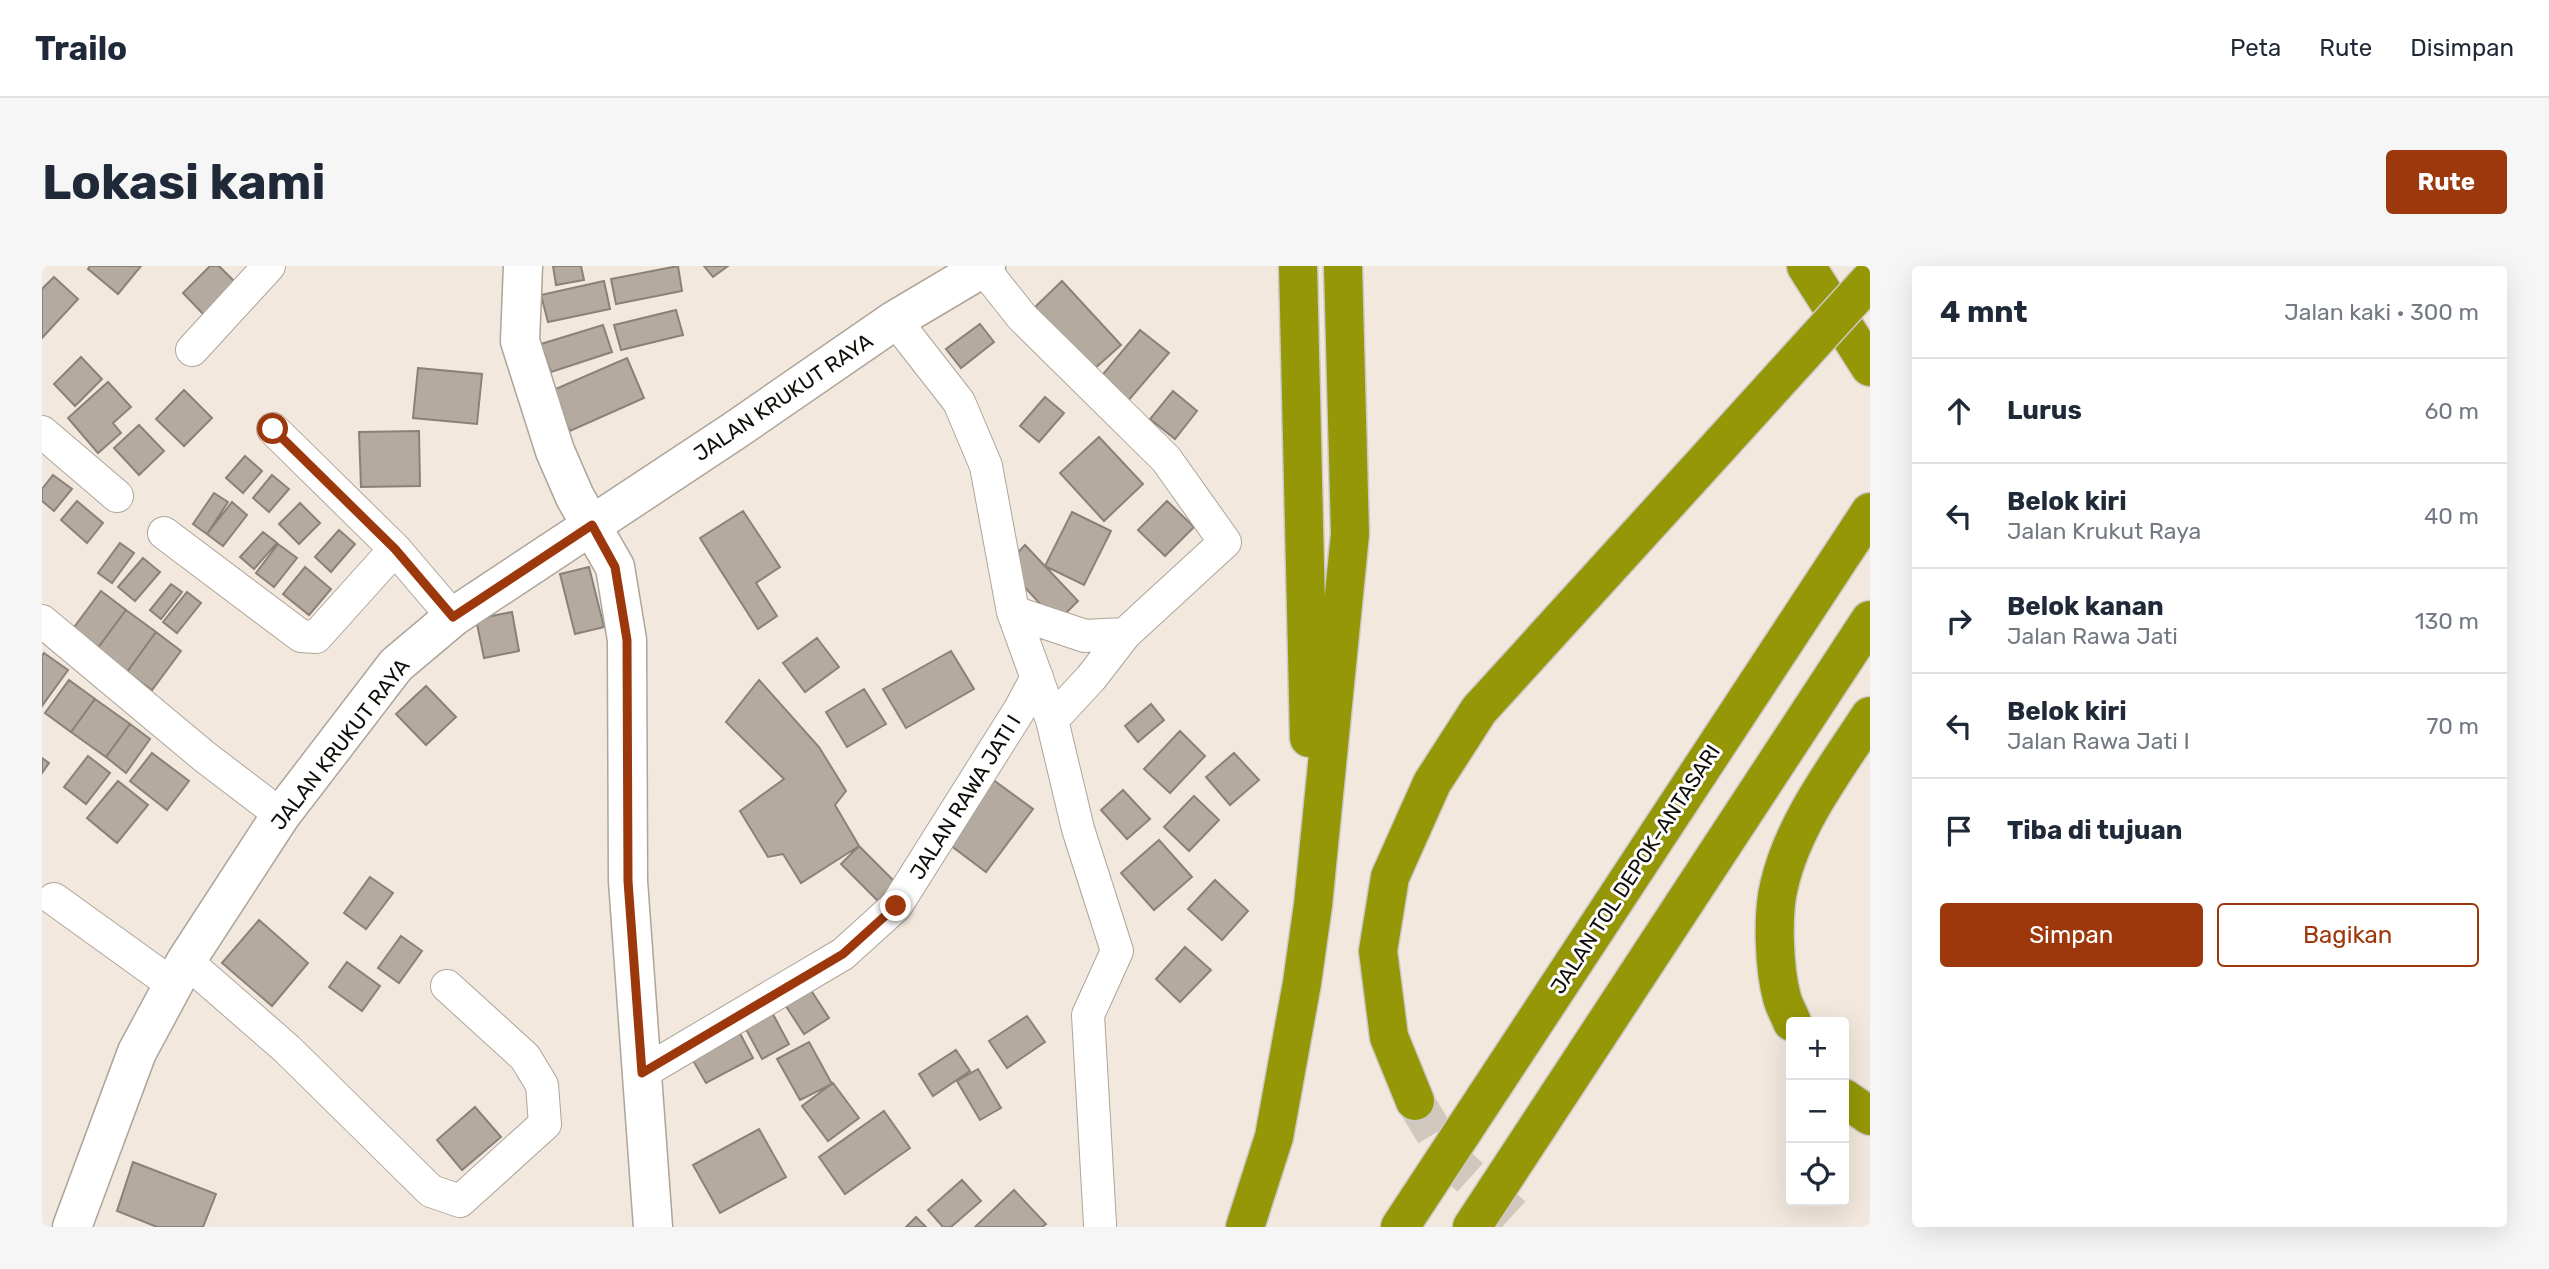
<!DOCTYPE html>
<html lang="id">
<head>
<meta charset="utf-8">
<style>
	body { margin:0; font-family:Rubik,sans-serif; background:#f6f6f7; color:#1f2937 }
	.controls { position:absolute; right:21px; bottom:21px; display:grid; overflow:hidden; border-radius:7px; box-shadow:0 7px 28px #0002 }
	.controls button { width:63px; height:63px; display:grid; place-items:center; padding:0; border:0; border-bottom:2px solid #e0e1e3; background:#fff; color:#1f2937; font:35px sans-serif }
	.stop { position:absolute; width:21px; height:21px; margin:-16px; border:5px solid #9d380d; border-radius:50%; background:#fff }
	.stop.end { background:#9d380d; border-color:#fff; box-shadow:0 2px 7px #0008 }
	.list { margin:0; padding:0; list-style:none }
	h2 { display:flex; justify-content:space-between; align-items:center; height:91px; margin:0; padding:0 28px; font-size:30px }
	h2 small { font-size:23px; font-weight:400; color:#747a83 }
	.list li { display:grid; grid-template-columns:46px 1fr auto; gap:21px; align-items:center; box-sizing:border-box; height:105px; padding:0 28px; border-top:2px solid #e0e1e3 }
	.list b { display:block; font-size:26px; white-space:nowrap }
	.list p { margin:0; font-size:23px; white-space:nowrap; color:#747a83 }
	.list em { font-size:23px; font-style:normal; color:#747a83 }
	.actions { display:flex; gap:14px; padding:21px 28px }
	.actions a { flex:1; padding:16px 0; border:2px solid #9d380d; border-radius:7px; text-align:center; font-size:24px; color:#9d380d }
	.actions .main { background:#9d380d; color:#fff }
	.icon { flex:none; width:38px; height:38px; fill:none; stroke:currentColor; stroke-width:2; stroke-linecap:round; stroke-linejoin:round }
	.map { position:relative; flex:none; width:1828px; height:961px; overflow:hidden; border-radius:7px }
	header { display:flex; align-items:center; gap:42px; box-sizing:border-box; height:98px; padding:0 35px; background:#fff; border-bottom:2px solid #e0e1e3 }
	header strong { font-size:33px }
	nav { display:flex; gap:38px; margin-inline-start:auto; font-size:24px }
	.intro { display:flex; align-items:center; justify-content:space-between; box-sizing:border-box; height:168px; padding:0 42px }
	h1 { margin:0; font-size:49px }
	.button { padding:18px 32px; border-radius:7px; background:#9d380d; color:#fff; font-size:24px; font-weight:700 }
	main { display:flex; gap:42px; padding:0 42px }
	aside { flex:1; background:#fff; border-radius:7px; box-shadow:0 7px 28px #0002 }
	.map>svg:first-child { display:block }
	.building { fill:#b4aaa0; stroke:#8b8178; stroke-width:2 }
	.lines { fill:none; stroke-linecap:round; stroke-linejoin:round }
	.highway-tunnel { stroke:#d0c7bd; stroke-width:38; stroke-dasharray:38 19; stroke-linecap:butt }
	.street-casing { stroke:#aea49a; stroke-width:34 }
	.secondary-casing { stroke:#aea49a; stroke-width:41 }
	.highway-casing { stroke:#cbcac9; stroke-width:41 }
	.street { stroke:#fff; stroke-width:32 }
	.secondary { stroke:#fff; stroke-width:38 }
	.highway { stroke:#959706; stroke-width:38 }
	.highway-bridge-casing { stroke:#cbcac9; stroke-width:41; stroke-linecap:butt }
	.highway-bridge { stroke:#959706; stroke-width:38 }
	.route { stroke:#9d380d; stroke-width:9 }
	.labels { text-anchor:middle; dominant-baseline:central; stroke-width:6; stroke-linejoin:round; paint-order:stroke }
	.street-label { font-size:21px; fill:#110e0a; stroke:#fff }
</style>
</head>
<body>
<header>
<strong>Trailo</strong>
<nav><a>Peta</a><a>Rute</a><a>Disimpan</a></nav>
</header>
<div class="intro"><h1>Lokasi kami</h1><a class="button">Rute</a></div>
<main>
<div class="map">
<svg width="1828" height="961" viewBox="0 0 1828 961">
	<rect width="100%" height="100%" fill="#f2e8dd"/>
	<path class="building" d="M48,0H99L76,28L46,3Z
		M168,0H177L196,19L164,51L141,27Z
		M511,0H539L542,14L514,19Z
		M636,0L640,25L574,38L569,13Z
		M662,0H686L671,11Z
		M12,11L36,33L0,72V23Z
		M562,15L568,43L506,56L499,29Z
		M1020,15L1079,79L1051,104L993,41Z
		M634,44L641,69L579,84L572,59Z
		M938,58L952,76L919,102L904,83Z
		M561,59L570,86L509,106L499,78Z
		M1098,64L1127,87L1085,136L1057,113Z
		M39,91L60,113L33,140L12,118Z
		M585,92L602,132L528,165L509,125Z
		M376,102L440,108L435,158L371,152Z
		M66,116L89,141L71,157L79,167L56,187L26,152Z
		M142,124L170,152L142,180L114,153Z
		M1131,125L1155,145L1133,173L1108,153Z
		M1003,131L1022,147L997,176L978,160Z
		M97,159L122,185L97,209L72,182Z
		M377,165L378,220L319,221L317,166Z
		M1057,171L1101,218L1062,255L1018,207Z
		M203,190L220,205L201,227L184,212Z
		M11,209L30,223L12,245L0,235V223Z
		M230,209L247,223L227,246L211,232Z
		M172,227L186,236L165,268L151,258Z
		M35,235L61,257L45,277L19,254Z
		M1125,235L1152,261L1123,290L1096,264Z
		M190,236L205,249L181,280L165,268Z
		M258,237L278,257L257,278L237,258Z
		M701,245L738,301L714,317L735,350L716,363L658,272Z
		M1030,246L1069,265L1042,319L1003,300Z
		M297,264L313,278L289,306L273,291Z
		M221,266L235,277L212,303L198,291Z
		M78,277L92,287L70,317L56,307Z
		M236,278L255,292L232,321L214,307Z
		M983,279L1036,335L1015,356L963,300Z
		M101,292L118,306L93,335L76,321Z
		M263,301L289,323L267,349L241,328Z
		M547,301L562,361L533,368L518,308Z
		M129,318L140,326L119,353L108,344Z
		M59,325L84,344L55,383L30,364Z
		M145,326L159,337L135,367L121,356Z
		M84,344L114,366L85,406L55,383Z
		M470,346L477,385L442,392L434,353Z
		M114,366L139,385L110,424L85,406Z
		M775,372L797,401L763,426L741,397Z
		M909,385L932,423L864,462L841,423Z
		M2,387L26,404L0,440V390Z
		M27,414L53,433L29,466L3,447Z
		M717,414L777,481L804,525L793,539L817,580L759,617L741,588L726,591L698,545L742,513L684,456Z
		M384,420L414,451L384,479L354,448Z
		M822,423L844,458L805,481L784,446Z
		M53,433L88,458L64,491L29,466Z
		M1109,438L1122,454L1096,476L1083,460Z
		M88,458L108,473L84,507L64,491Z
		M1138,465L1163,490L1128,527L1102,503Z
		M110,487L147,515L125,544L88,515Z
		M1192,487L1217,514L1188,539L1164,511Z
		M46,490L68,507L44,538L22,521Z
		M0,492L7,497L0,507Z
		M950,513L991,543L944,606L904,576Z
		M76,515L106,539L75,577L45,552Z
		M1081,524L1108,553L1085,573L1059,544Z
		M1152,530L1177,554L1147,585L1122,561Z
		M1117,574L1150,611L1112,644L1079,607Z
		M817,580L859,622L841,640L799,598Z
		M328,611L351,627L324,663L302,647Z
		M1173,614L1206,645L1180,674L1146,643Z
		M217,654L266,697L230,740L180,697Z
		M359,670L380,685L357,717L336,702Z
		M1143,681L1169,704L1138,736L1114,713Z
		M305,696L338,720L320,745L287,721Z
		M763,715L787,752L762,768L738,731Z
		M726,739L747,778L720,793L699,754Z
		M985,750L1003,776L965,802L947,775Z
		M693,758L711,792L664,817L645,784Z
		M767,776L790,818L758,834L735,793Z
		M914,784L928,805L891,830L877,808Z
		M936,803L959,842L938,854L915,815Z
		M791,817L817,852L786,875L760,840Z
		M433,841L459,871L420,904L395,874Z
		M842,845L868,882L803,928L777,891Z
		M717,863L744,911L678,947L651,899Z
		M91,896L174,928L161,961H115L75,945Z
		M920,914L939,935L909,961H901L886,944Z
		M972,924L1004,958L1000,961H933Z
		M874,951L884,961H864Z"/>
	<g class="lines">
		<path class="highway-tunnel" d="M1373,835L1408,893L1483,961"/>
		<defs>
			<path id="street" d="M941,2L980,51L1124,193L1183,276L1083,368L1043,370L971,346
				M853,54L917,136L944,200L971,346L1010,454L1036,563L1075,685L1046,749L1058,958
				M150,84L227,0
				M231,163L353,283L411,351
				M0,166L75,230
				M122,267L259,370L274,371L353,283
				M0,355L163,491L239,549
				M1010,454L1049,412L1083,368
				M12,633L130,718
				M144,695L245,783L389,925L418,935L503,858L500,819L483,791L405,720
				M600,807L801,688L854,640L978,443L995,411"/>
			<path id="secondary" d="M481,0L478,75L513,185L533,231L573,301L585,374L586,615L611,961
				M30,961L95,786L144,695L239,549L354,399L411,351L692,165L853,54L944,0"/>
			<path id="highway" d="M1256,0L1267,472
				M1764,0L1828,101
				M1750,756C1747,748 1742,740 1740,732C1732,703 1730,648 1737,620C1751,558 1794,502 1828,450
				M1802,832L1828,850
				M1373,835L1347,771L1336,685L1348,611L1390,517L1437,444L1680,177
				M1203,961L1232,871L1260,717L1271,639L1308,268L1301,0
				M1358,961L1828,246
				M1430,961L1828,354"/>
		</defs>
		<use href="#street" class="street-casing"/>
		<use href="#secondary" class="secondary-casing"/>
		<use href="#highway" class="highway-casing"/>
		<use href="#street" class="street"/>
		<use href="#secondary" class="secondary"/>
		<use href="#highway" class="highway"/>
		<defs>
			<path id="highway-bridge" d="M1680,177L1828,14"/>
		</defs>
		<use href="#highway-bridge" class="highway-bridge-casing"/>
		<use href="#highway-bridge" class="highway-bridge"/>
	</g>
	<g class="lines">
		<path class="route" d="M231,163L353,283L411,351L550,259L573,301L585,374L586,615L600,807L801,688L854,640"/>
	</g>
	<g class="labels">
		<g class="street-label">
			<text transform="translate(741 131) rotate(-34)">JALAN KRUKUT RAYA</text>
			<text transform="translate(298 478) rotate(-52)">JALAN KRUKUT RAYA</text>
			<text transform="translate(923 531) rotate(-58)">JALAN RAWA JATI I</text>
			<text transform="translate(1593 603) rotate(-57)">JALAN TOL DEPOK–ANTASARI</text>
		</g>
	</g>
</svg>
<div class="controls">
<button>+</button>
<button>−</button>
<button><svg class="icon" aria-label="locate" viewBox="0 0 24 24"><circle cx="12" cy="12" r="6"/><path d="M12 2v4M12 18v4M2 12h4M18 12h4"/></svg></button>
</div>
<div class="stop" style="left:231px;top:163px"></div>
<div class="stop end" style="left:854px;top:640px"></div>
</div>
<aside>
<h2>4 mnt<small>Jalan kaki · 300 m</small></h2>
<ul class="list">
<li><svg class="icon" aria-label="ahead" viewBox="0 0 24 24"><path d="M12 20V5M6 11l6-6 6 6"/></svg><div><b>Lurus</b></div><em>60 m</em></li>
<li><svg class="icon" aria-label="left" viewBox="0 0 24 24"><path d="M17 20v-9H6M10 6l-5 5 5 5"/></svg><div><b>Belok kiri</b><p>Jalan Krukut Raya</p></div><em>40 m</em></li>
<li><svg class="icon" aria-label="right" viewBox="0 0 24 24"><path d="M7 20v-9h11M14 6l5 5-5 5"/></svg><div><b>Belok kanan</b><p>Jalan Rawa Jati</p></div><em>130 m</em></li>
<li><svg class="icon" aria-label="left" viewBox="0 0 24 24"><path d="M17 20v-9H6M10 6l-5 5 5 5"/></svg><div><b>Belok kiri</b><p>Jalan Rawa Jati I</p></div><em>70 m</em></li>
<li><svg class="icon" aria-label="arrive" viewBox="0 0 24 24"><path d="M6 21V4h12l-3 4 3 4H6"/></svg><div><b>Tiba di tujuan</b></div></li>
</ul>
<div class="actions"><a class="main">Simpan</a><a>Bagikan</a></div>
</aside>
</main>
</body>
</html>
